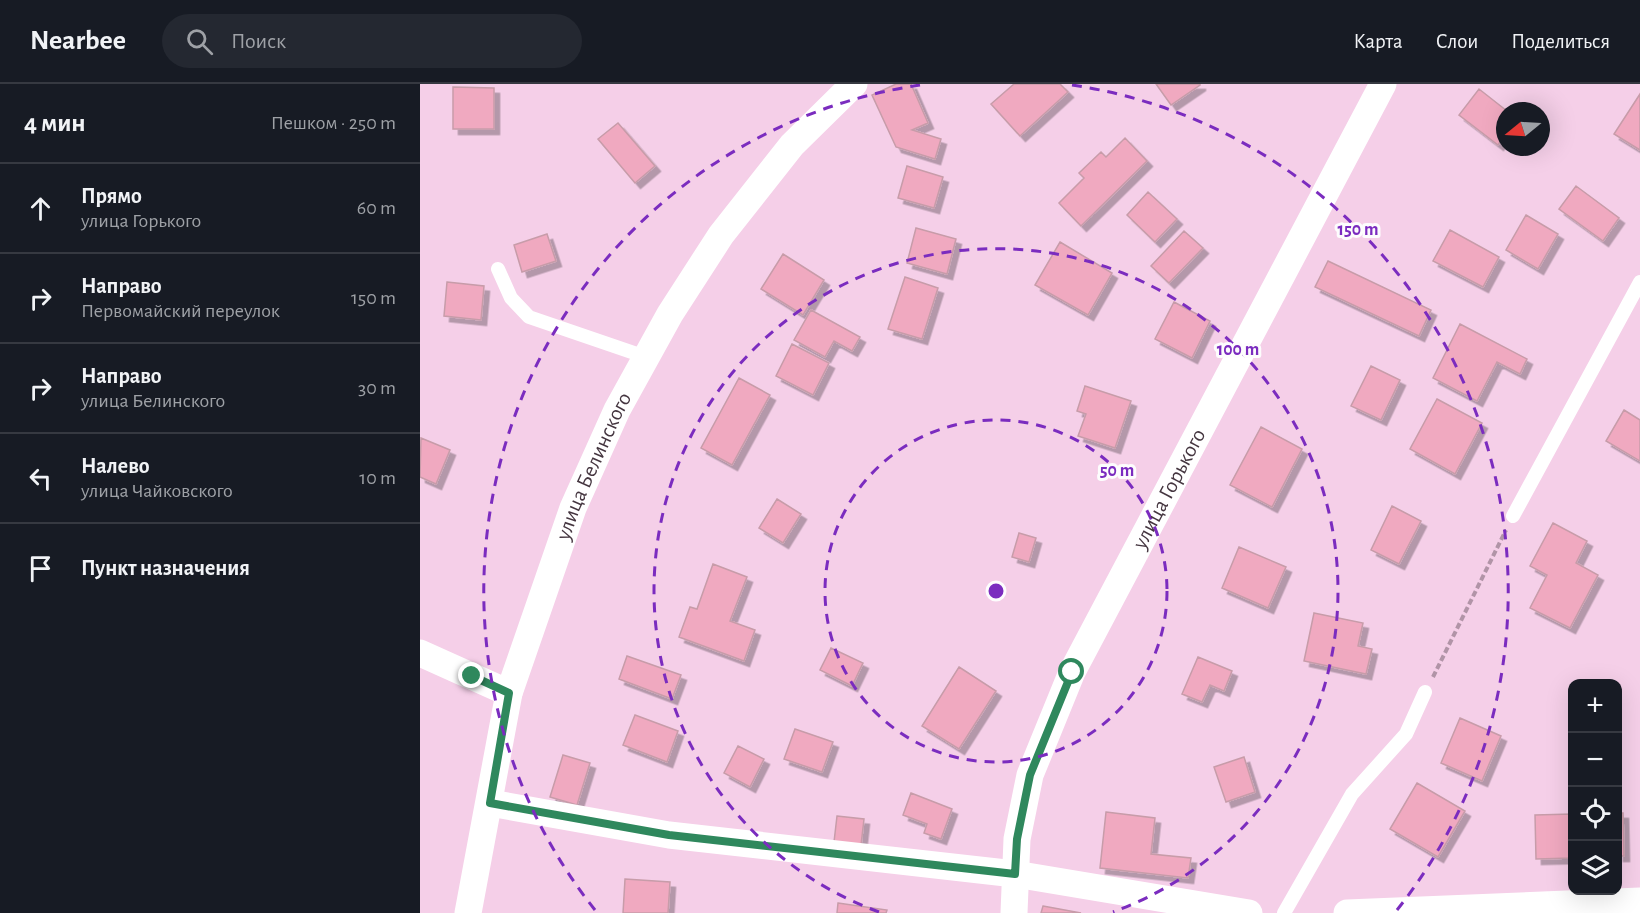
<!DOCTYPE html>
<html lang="ru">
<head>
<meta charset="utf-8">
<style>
	body { margin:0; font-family:"Alegreya Sans",sans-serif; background:#242831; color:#f1f3f6 }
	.controls { position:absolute; right:18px; bottom:18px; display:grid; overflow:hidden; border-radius:12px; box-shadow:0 6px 24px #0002 }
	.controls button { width:54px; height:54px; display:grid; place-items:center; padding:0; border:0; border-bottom:2px solid #363941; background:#171b24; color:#f1f3f6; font:30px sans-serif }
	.compass { position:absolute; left:1076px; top:18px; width:54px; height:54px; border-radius:50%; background:#171b24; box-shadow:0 6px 24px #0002; rotate:252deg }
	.stop { position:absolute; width:18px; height:18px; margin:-14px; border:4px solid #2f885d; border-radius:50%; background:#fff }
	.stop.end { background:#2f885d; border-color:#fff; box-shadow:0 2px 6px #0008 }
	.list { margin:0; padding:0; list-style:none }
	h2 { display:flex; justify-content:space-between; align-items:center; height:78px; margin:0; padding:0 24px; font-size:26px }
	h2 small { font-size:20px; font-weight:400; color:#9ea1a6 }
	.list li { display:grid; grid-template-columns:39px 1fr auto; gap:18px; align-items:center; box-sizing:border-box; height:90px; padding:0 24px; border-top:2px solid #363941 }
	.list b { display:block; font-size:22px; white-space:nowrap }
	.list p { margin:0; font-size:20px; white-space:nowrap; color:#9ea1a6 }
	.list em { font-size:20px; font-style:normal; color:#9ea1a6 }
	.icon { flex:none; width:33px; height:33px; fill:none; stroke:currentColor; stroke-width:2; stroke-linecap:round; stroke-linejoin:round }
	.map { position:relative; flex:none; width:1220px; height:829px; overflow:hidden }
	header { display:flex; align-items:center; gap:36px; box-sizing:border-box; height:84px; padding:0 30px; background:#171b24; border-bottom:2px solid #363941 }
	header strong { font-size:28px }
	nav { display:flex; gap:33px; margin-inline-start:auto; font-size:21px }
	.search { width:420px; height:54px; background:#242831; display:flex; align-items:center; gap:15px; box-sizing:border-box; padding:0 21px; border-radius:33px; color:#9ea1a6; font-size:22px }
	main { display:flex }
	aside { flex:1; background:#171b24 }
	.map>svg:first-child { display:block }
	.building { fill:#f0a9c0; stroke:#c79ca9; stroke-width:1.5; filter:url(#shadow) }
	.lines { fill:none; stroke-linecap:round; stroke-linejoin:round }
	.path { stroke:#b194a7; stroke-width:4; stroke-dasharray:6 3; stroke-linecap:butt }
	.lane { stroke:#fff; stroke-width:14 }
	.street { stroke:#fff; stroke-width:27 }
	.route { stroke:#2f885d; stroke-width:8 }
	.ring { fill:none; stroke:#7b2cbf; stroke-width:3; stroke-dasharray:10 8 }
	.labels { text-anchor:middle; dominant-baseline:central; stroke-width:6; stroke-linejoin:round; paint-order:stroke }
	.street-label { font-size:22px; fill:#453640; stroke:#fdfdfd }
	.centre { fill:#7b2cbf; stroke:#fdfdfd; stroke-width:3 }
	.ring-label { font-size:18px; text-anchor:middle; font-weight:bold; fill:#7b2cbf; stroke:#fdfdfd; stroke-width:6; stroke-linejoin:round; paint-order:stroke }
</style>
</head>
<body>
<header>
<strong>Nearbee</strong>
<div class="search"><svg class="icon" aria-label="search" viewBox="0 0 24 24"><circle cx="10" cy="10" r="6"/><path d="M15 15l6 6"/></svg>Поиск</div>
<nav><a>Карта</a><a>Слои</a><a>Поделиться</a></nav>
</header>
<main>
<aside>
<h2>4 мин<small>Пешком · 250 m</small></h2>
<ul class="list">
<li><svg class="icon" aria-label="ahead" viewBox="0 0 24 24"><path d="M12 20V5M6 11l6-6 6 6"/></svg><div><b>Прямо</b><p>улица Горького</p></div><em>60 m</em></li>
<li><svg class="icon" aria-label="right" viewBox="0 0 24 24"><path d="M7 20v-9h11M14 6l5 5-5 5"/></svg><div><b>Направо</b><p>Первомайский переулок</p></div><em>150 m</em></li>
<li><svg class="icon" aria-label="right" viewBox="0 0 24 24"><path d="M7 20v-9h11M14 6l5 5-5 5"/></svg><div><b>Направо</b><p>улица Белинского</p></div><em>30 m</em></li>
<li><svg class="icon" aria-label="left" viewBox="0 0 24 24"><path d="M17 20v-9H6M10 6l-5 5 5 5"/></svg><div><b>Налево</b><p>улица Чайковского</p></div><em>10 m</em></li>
<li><svg class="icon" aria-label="arrive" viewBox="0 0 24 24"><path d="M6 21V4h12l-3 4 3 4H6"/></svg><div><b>Пункт назначения</b></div></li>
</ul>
</aside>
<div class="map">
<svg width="1220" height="829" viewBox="0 0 1220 829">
	<defs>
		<filter id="shadow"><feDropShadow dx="5.5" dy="5.5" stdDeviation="0" flood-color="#0004"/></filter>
	</defs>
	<rect width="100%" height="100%" fill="#f5cfe8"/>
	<path class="building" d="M476,0H491L508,39L492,46L521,55L515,75L476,63L452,11Z
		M594,0H640L648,8L600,52L571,20Z
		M736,0H780V1L751,21Z
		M33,3L74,4V45H33Z
		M1059,5L1087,27L1085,51L1078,61L1039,31Z
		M1220,10V66L1194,50Z
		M198,39L235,82L215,99L178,55Z
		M705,54L727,77L661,142L639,119L664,94L659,89L681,68L686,73Z
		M487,82L523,93L514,124L478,114Z
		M1156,102L1199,134L1183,157L1139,125Z
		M728,108L757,135L735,158L707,131Z
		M1106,131L1138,150L1118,185L1086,166Z
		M496,144L536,155L527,190L487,179Z
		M1030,146L1079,173L1063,203L1013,177Z
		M764,147L783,164L749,199L731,182Z
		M127,150L136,177L102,188L94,161Z
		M640,158L692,189L668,231L615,201Z
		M363,170L404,196L383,231L341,205Z
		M908,177L1011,226L999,252L895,203Z
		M485,193L518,204L502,255L468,245Z
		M27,198L64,202L61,236L24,232Z
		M754,218L790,237L772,274L735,255Z
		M391,226L440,253L432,267L414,257L405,273L374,256Z
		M1040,240L1107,275L1100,290L1077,278L1057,317L1013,294Z
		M372,260L409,279L393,311L356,292Z
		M951,282L980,296L961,336L931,322Z
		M319,294L350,311L312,381L281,364Z
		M665,302L711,317L695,364L658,352L666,330L657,327Z
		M1017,315L1062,339L1035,390L990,365Z
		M1204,326L1220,336V377L1186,357Z
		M841,343L882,365L852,423L810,401Z
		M1,354L30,366L16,400L0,393Z
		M357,415L381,430L363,459L339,444Z
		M972,422L1001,437L979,480L951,466Z
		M1133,439L1167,457L1156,479L1178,491L1150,544L1110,524L1127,491L1110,482Z
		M599,449L616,454L609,478L592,473Z
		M819,463L866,483L848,524L802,504Z
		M293,480L327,493L310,537L335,546L324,577L259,553L270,523L277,525Z
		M894,529L943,539L938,562L952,565L946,590L884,577Z
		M411,564L443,579L432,602L400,586Z
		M207,572L261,591L252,615L199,595Z
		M778,573L812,587L804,607L790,601L782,618L762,610Z
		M539,583L576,607L539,665L502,642Z
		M215,631L258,647L247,678L203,661Z
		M1040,634L1081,652L1062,697L1021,679Z
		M375,645L413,658L402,688L364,675Z
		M318,662L344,675L330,703L304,689Z
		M143,671L170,679L157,721L130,713Z
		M824,673L835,708L806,718L794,683Z
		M997,699L1045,727L1018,773L970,745Z
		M491,709L532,725L521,755L504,749L507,740L483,731Z
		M686,728L735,734L731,770L771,774L768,794L680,784Z
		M1198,729H1203L1204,772H1198Z
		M1152,730V774L1116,775L1115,731Z
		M417,732L444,735L441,761L414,758Z
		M205,795L250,798L248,829H203Z
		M418,819L467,826L466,829H417Z
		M623,822L661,829H621Z"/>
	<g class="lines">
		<path class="path" d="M1013,593L1086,446"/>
		<path class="lane" d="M78,185L91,214L109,233L226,273
			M1093,432L1220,198
			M864,829L932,710L986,650L1005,608"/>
		<g class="street">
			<path d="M0,569L89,609"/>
			<path d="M70,719L249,751L595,790L829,829"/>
			<path id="s1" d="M48,829L89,609L153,424L197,326L250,230L301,151L372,61L434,0"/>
			<path id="s2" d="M594,829L597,755L610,691L652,588L963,0"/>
			<path d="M927,829L1220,817"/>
		</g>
	</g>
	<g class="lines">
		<path class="route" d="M52,592L89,609L70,719L249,751L595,790L597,755L610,691L652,588"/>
	</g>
	<g class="ring">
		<circle cx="576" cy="507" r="171"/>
		<path d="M459 828A342 342 0 1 1 693 828"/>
		<path d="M175 826A512 512 0 0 1 500 1M652 1A512 512 0 0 1 977 826"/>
	</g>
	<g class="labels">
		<g class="street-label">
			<text stroke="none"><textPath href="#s1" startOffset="466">улица Белинского</textPath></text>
			<text stroke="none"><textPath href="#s2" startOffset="458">улица Горького</textPath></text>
		</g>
	</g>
	<circle cx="576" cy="507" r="9" class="centre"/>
	<g class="ring-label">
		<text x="938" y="151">150 m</text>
		<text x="818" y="271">100 m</text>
		<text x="697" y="392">50 m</text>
	</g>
</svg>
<div class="controls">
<button>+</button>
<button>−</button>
<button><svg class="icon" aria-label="locate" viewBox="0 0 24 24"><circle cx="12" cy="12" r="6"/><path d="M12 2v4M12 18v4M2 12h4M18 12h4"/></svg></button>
<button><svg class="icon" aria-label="layers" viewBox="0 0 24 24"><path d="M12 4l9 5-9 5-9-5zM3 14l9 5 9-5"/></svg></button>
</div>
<svg class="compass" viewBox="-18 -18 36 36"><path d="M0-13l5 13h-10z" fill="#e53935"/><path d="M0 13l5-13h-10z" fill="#9ea1a6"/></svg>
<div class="stop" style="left:652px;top:588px"></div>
<div class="stop end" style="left:52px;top:592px"></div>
</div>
</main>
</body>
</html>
